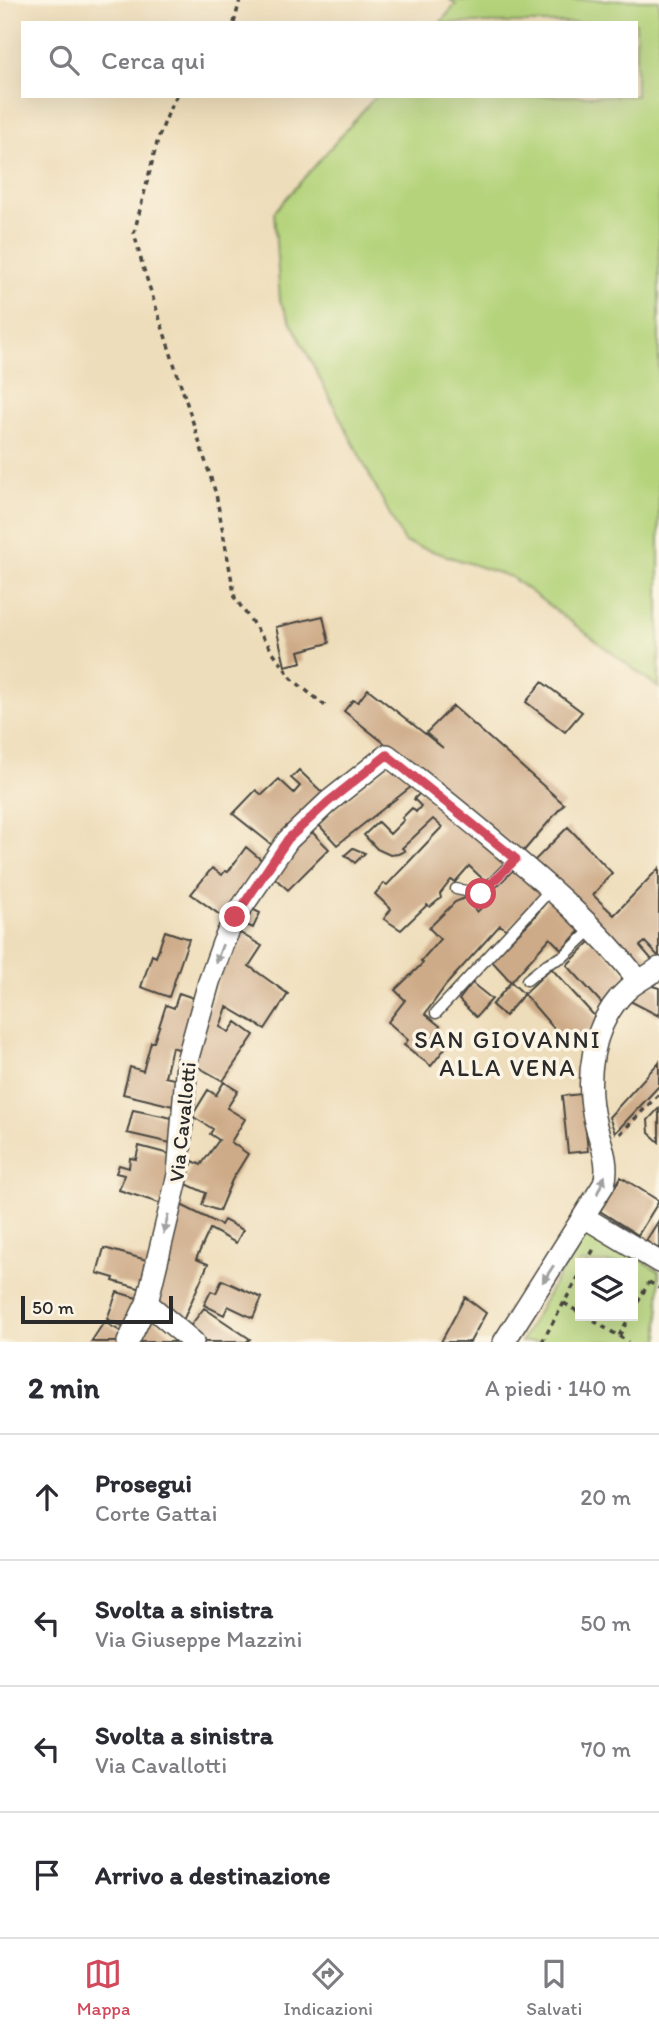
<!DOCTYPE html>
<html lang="it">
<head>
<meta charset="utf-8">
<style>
	body { margin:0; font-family:Itim,sans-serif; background:#f7f7f7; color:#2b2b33 }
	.controls { position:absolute; right:21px; bottom:21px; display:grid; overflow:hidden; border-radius:0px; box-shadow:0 7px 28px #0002 }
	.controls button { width:63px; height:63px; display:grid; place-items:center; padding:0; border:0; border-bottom:2px solid #e1e1e2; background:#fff; color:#2b2b33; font:35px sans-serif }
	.scale { position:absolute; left:21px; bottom:18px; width:152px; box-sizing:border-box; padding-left:7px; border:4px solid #2b2b2b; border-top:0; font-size:19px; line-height:24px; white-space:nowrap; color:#2b2b2b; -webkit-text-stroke:5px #fcf5e5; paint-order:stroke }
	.stop { position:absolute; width:21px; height:21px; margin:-16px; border:5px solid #d1495b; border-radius:50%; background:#fff }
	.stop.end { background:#d1495b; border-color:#fff; box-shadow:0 2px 7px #0008 }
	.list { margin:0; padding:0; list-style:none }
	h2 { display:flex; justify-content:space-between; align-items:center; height:91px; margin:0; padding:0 28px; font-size:30px }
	h2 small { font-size:23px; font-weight:400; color:#7c7c81 }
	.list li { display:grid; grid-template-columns:46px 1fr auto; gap:21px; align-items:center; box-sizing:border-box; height:126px; padding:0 28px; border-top:2px solid #e1e1e2 }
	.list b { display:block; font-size:26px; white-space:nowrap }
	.list p { margin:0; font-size:23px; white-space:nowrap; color:#7c7c81 }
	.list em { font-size:23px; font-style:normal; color:#7c7c81 }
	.icon { flex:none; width:38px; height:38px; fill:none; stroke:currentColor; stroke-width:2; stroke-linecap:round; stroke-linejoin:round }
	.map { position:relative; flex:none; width:659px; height:1342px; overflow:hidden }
	.search { position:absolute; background:#fff; box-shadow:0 7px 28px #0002; left:21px; right:21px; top:21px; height:77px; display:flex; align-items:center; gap:18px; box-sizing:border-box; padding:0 24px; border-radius:0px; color:#7c7c81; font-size:26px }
	.sheet { height:595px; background:#fff }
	nav { display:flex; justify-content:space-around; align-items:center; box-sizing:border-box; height:98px; border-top:2px solid #e1e1e2; background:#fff; font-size:19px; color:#7c7c81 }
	nav a { display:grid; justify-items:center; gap:4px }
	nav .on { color:#d1495b }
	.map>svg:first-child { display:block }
	.green { fill:#b4d37a; stroke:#707f52; stroke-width:2; fill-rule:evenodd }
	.building { fill:#ceab88 }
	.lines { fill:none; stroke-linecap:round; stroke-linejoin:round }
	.lane-casing { stroke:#484640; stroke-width:13 }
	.street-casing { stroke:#484640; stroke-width:24 }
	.path { stroke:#484640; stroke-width:3.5; stroke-dasharray:5 5; stroke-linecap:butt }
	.lane { stroke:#fff; stroke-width:10 }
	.street { stroke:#fff; stroke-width:21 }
	.oneway { fill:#a0a0a0 }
	.route { stroke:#d1495b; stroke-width:9 }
	.labels { text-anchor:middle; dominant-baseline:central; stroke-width:7; stroke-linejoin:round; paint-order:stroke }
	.street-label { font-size:21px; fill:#2b2b2b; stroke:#fcf5e5 }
	.quarter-label { font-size:24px; letter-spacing:2px; fill:#2b2b2b; stroke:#fcf5e5 }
</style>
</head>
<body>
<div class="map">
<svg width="659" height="1342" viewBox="0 0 659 1342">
	<rect width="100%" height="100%" fill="#fcf5e5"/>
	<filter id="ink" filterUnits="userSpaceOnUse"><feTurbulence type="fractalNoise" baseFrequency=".0143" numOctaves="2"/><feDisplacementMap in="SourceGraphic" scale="14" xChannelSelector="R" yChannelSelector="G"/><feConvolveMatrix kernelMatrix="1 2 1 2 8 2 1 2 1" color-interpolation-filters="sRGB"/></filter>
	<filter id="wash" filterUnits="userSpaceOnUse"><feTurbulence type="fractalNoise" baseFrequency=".00686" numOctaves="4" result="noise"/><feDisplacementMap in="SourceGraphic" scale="28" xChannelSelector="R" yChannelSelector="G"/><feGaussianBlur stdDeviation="1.57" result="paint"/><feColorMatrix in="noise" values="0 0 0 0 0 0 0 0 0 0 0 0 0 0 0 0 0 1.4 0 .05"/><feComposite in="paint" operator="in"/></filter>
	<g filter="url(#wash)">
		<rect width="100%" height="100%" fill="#eeddba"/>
		<path class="green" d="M450,0H659V688L511,577L404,542L280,301L274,212L376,96H636V23H440L456,4Z
			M586,1227L659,1271V1342H521ZM580,1263H633V1316H580Z"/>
		<g id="blocks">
			<path class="building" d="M323,616L329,643L299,651L302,662L285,666L276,627Z
				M542,682L582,712L565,732L526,702Z
				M368,689L443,748L426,733L453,706L564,804L522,853L344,711L353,700L358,702Z
				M395,765L416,783L337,845L318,824L383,770Z
				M299,770L325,795L272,845L233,814L256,790L262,795L279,779L294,793L300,786L291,778Z
				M424,789L508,860L487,883L469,866L455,882L451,880L440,894L441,898L430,907L427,905L401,930L384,919L391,909L375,894L384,883L387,885L442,827L433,819L402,848L405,851L398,854L390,855L377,849L364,835L378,822L390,834L404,820L402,818L412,808L416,812L421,806L414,799Z
				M568,827L612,873L593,895L614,915L659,868V957L645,942L640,946L653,961L641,971L533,862Z
				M309,829L329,849L288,890L270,874Z
				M246,847L265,863L227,920L191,894L212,868L222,875L225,871L228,872Z
				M353,848L365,853L355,863L345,855Z
				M516,867L544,891L507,930L500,925L446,985L425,1014L440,1026L434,1037L446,1047L431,1066L404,1045L408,1040L388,1022L405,1000L395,990L423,963L421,961L440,939L429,928L455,902L465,898L477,912L482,907L479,904Z
				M549,898L583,927L562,950L550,938L511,982L491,960L532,920Z
				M248,907L260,913L253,928L240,922Z
				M235,930L262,946L249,966L288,994L265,1029L227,1007L220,1027L229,1032L236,1022L254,1035L223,1081L191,1063Z
				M165,931L189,939L169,997L141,987L152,955L156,957Z
				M593,939L626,974L606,1008L567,965Z
				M551,968L599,1021L570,1047L524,994Z
				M511,982L524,994L505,1016L492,1005Z
				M472,983L492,999L476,1017L459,1000Z
				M646,984L659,988V1016L630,1001Z
				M179,993L199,1000L184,1051L172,1047L165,1077L178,1080L177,1107L123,1094L130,1067L143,1071L151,1042H154L166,1005L174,1008Z
				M659,1062V1086L615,1133L609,1117Z
				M224,1082L238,1091L227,1108L245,1119L231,1142L248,1154L232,1180L219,1211L202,1205L206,1193L184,1183L193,1161L201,1165L219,1140L210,1134L213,1129L192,1116L208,1090L216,1095Z
				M582,1094L588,1151L568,1153L562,1096Z
				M659,1108V1142L649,1133L648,1120Z
				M133,1110L177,1119L175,1144L127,1133Z
				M139,1146L173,1155L165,1205L119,1190L124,1175L116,1173L119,1165L129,1168L130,1158L136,1159Z
				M621,1177L659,1201L638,1235L600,1211Z
				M177,1203L221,1225L224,1220L243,1230L236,1243L210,1229L196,1259L208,1264L182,1323L154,1300Z
				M659,1220V1249L646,1241Z
				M104,1248L150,1261L142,1289L113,1281L114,1278L97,1273Z
				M222,1280L262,1298L253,1318L228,1306L224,1315L204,1305L211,1291L216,1293Z
				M117,1292L140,1299L129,1330L107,1319Z
				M465,1297L486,1313L470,1342H441Z
				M204,1308L250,1339L246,1342H203L188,1329Z
				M152,1318L181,1342H136Z
				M104,1322L127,1335L123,1342H91Z"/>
		</g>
	</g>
	<g filter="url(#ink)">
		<use href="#blocks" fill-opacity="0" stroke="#484640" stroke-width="2"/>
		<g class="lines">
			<defs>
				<path id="lane" d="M456,889L481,894L516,859
					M527,980L547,964L564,956L594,927
					M436,1013L551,889"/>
				<path id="street" d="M584,1217L659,1262
					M147,1303L193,1342
					M128,1342L147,1303L178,1175L187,1061L209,982L223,943L235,917L288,840L328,802L387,755C423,782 457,810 492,839C545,883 596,926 639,981
					M504,1342L604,1184C610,1164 601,1144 596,1126C584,1081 591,1022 628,989C637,981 649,976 659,968"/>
			</defs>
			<use href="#lane" class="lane-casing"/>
			<use href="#street" class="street-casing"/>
			<path class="path" d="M234,23L240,0
				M177,96L173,101L158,139L134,233L143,267L216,494L235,598L292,679L328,708
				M620,1134L659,1094
				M586,1263L595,1247
				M649,1282L659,1288
				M564,1303L580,1313
				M633,1311L649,1282
				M585,1316L619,1336L630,1316
				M619,1336L628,1342
				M542,1342L580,1274"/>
			<use href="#lane" class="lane"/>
			<use href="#street" class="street"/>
		</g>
		<defs><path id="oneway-solid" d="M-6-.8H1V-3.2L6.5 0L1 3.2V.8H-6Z" transform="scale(1.75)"/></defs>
		<g class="oneway">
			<use href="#oneway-solid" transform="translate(219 954) rotate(110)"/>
			<use href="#oneway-solid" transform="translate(601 1185) rotate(-66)"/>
			<use href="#oneway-solid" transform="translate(166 1224) rotate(104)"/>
			<use href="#oneway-solid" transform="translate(548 1274) rotate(123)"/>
		</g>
	</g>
	<g class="lines" filter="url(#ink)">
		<path class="route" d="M235,917L288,839L328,802L387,755L516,859L481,894"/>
	</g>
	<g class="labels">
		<g class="street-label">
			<text transform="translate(182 1122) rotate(-84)">Via Cavallotti</text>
		</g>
		<g class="quarter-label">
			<text x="508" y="1039">SAN GIOVANNI<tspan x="508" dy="28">ALLA VENA</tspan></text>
		</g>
	</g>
</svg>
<div class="controls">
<button><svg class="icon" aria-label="layers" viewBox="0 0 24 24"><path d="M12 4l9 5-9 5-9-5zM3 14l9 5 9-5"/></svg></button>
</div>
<div class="scale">50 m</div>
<div class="stop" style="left:481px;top:894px"></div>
<div class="stop end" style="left:235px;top:917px"></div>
<div class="search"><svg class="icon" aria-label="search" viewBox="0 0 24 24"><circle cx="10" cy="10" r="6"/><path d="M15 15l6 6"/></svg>Cerca qui</div>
</div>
<section class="sheet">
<h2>2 min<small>A piedi · 140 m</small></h2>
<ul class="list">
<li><svg class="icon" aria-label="ahead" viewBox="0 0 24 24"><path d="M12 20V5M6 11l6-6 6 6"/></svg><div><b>Prosegui</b><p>Corte Gattai</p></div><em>20 m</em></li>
<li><svg class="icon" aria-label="left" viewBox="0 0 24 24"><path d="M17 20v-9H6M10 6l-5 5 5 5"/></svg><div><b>Svolta a sinistra</b><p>Via Giuseppe Mazzini</p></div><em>50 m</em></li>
<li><svg class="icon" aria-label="left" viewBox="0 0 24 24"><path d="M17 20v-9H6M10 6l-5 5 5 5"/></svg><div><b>Svolta a sinistra</b><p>Via Cavallotti</p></div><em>70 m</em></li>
<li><svg class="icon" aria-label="arrive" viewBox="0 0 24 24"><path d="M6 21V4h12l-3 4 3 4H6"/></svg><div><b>Arrivo a destinazione</b></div></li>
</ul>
</section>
<nav>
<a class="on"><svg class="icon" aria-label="map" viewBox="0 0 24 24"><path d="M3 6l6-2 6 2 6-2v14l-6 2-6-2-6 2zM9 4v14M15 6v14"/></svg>Mappa</a>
<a><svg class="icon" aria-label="directions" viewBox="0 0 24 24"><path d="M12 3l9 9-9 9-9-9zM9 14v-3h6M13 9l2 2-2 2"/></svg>Indicazioni</a>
<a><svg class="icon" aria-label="saved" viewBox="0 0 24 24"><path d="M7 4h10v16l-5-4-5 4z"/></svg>Salvati</a>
</nav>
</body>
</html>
